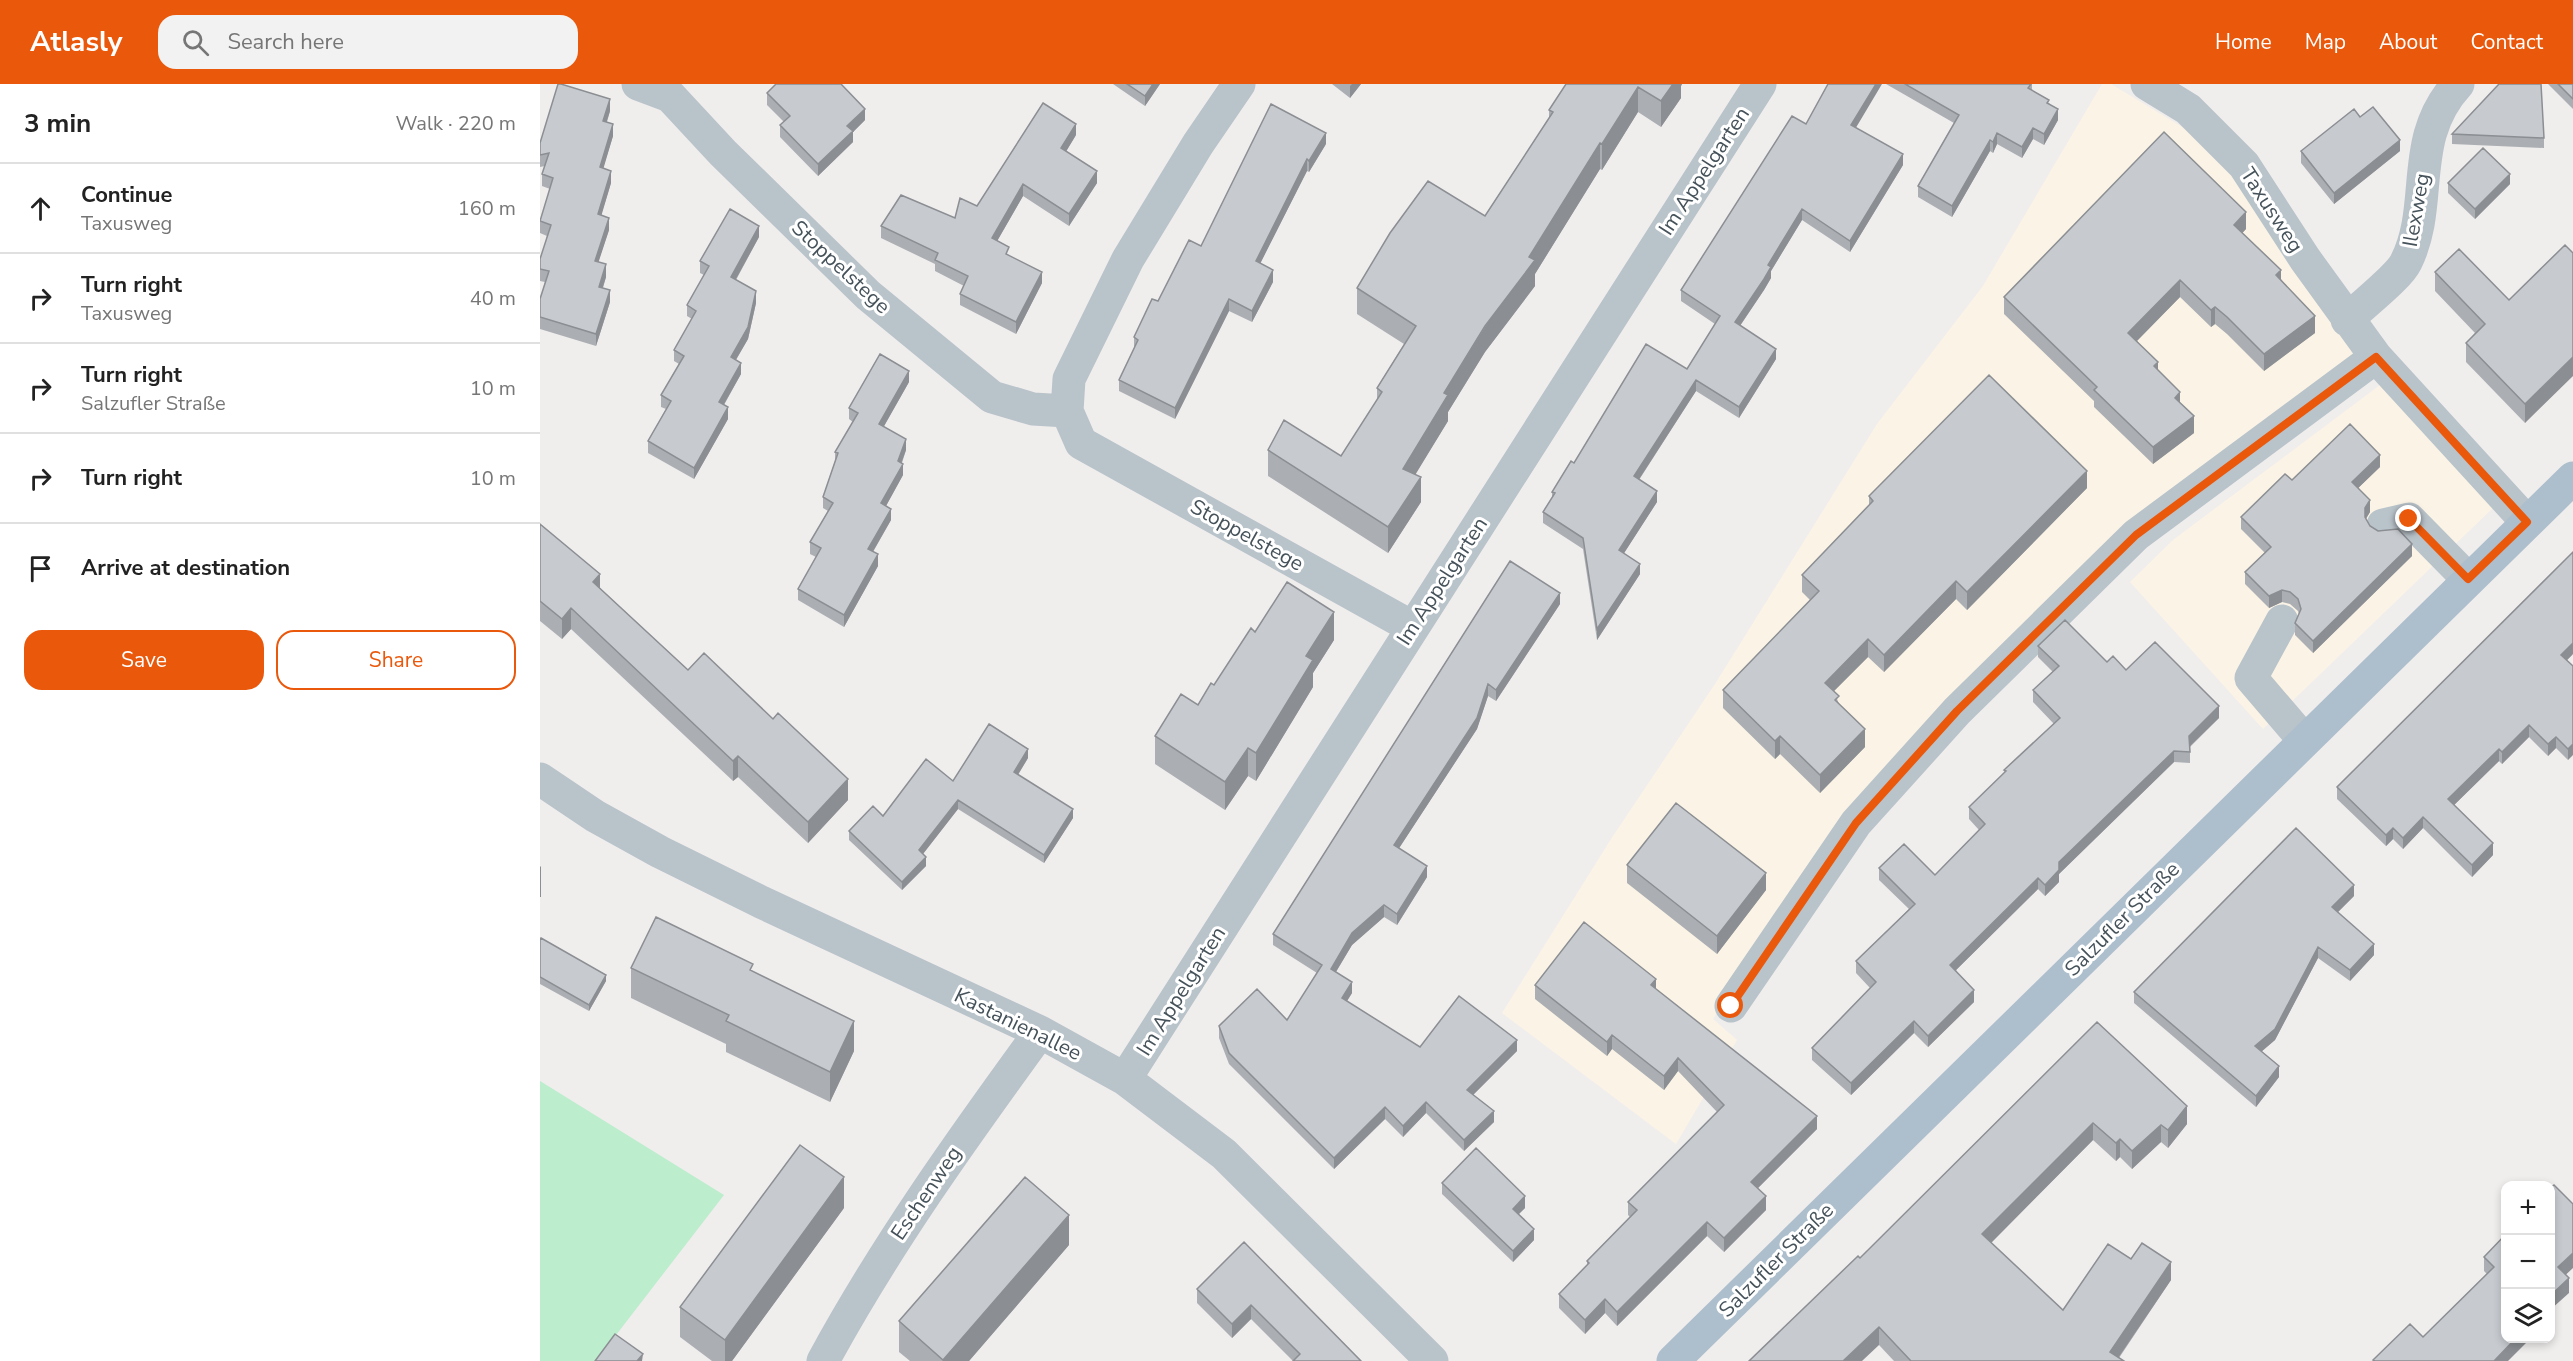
<!DOCTYPE html>
<html lang="en">
<head>
<meta charset="utf-8">
<style>
	body { margin:0; font-family:"Nunito Sans",sans-serif; background:#f2f2f2; color:#222 }
	.controls { position:absolute; right:18px; bottom:18px; display:grid; overflow:hidden; border-radius:12px; box-shadow:0 3px 9px #0003 }
	.controls button { width:54px; height:54px; display:grid; place-items:center; padding:0; border:0; border-bottom:2px solid #e0e0e0; background:#fff; color:#222; font:30px sans-serif }
	.stop { position:absolute; width:18px; height:18px; margin:-14px; border:4px solid #ea580c; border-radius:50%; background:#fff }
	.stop.end { background:#ea580c; border-color:#fff; box-shadow:0 2px 6px #0008 }
	.list { margin:0; padding:0; list-style:none }
	h2 { display:flex; justify-content:space-between; align-items:center; height:78px; margin:0; padding:0 24px; font-size:26px }
	h2 small { font-size:20px; font-weight:400; color:#767676 }
	.list li { display:grid; grid-template-columns:39px 1fr auto; gap:18px; align-items:center; box-sizing:border-box; height:90px; padding:0 24px; border-top:2px solid #e0e0e0 }
	.list b { display:block; font-size:22px; white-space:nowrap }
	.list p { margin:0; font-size:20px; white-space:nowrap; color:#767676 }
	.list em { font-size:20px; font-style:normal; color:#767676 }
	.actions { display:flex; gap:12px; padding:18px 24px }
	.actions a { flex:1; padding:14px 0; border:2px solid #ea580c; border-radius:18px; text-align:center; font-size:21px; color:#ea580c }
	.actions .main { background:#ea580c; color:#fff }
	.icon { flex:none; width:33px; height:33px; fill:none; stroke:currentColor; stroke-width:2; stroke-linecap:round; stroke-linejoin:round }
	.map { position:relative; flex:none; width:2033px; height:1277px; overflow:hidden }
	header { display:flex; align-items:center; gap:36px; box-sizing:border-box; height:84px; padding:0 30px; background:#ea580c; color:#fff }
	header strong { font-size:28px }
	nav { display:flex; gap:33px; margin-inline-start:auto; font-size:21px }
	.search { width:420px; height:54px; background:#f2f2f2; display:flex; align-items:center; gap:15px; box-sizing:border-box; padding:0 21px; border-radius:18px; color:#767676; font-size:22px }
	main { display:flex }
	aside { flex:1; background:#fff }
	.map>svg:first-child { display:block }
	.commercial { fill:#fbf4e6 }
	.green { fill:#bcedcd }
	.lines { fill:none; stroke-linecap:round; stroke-linejoin:round }
	.minor { stroke:#b9c3ca; stroke-width:33 }
	.major { stroke:#adbecc; stroke-width:33 }
	.wall { fill:#abafb3 }
	.shaded-wall { fill:#8b8e92 }
	.building { fill:#c7cbd0; stroke:#8b8e92; stroke-width:1.5 }
	.route { stroke:#ea580c; stroke-width:8 }
	.labels { text-anchor:middle; dominant-baseline:central; stroke-width:6; stroke-linejoin:round; paint-order:stroke }
	.street-label { font-size:21px; fill:#46525a; stroke:#fff }
</style>
</head>
<body>
<header>
<strong>Atlasly</strong>
<div class="search"><svg class="icon" aria-label="search" viewBox="0 0 24 24"><circle cx="10" cy="10" r="6"/><path d="M15 15l6 6"/></svg>Search here</div>
<nav><a>Home</a><a>Map</a><a>About</a><a>Contact</a></nav>
</header>
<main>
<aside>
<h2>3 min<small>Walk · 220 m</small></h2>
<ul class="list">
<li><svg class="icon" aria-label="ahead" viewBox="0 0 24 24"><path d="M12 20V5M6 11l6-6 6 6"/></svg><div><b>Continue</b><p>Taxusweg</p></div><em>160 m</em></li>
<li><svg class="icon" aria-label="right" viewBox="0 0 24 24"><path d="M7 20v-9h11M14 6l5 5-5 5"/></svg><div><b>Turn right</b><p>Taxusweg</p></div><em>40 m</em></li>
<li><svg class="icon" aria-label="right" viewBox="0 0 24 24"><path d="M7 20v-9h11M14 6l5 5-5 5"/></svg><div><b>Turn right</b><p>Salzufler Straße</p></div><em>10 m</em></li>
<li><svg class="icon" aria-label="right" viewBox="0 0 24 24"><path d="M7 20v-9h11M14 6l5 5-5 5"/></svg><div><b>Turn right</b></div><em>10 m</em></li>
<li><svg class="icon" aria-label="arrive" viewBox="0 0 24 24"><path d="M6 21V4h12l-3 4 3 4H6"/></svg><div><b>Arrive at destination</b></div></li>
</ul>
<div class="actions"><a class="main">Save</a><a>Share</a></div>
</aside>
<div class="map">
<svg width="2033" height="1277" viewBox="0 0 2033 1277">
	<rect width="100%" height="100%" fill="#f0eded"/>
	<path class="commercial" d="M1562,0H1571L1657,52L1690,81L1819,268L1297,743L1173,935L1197,956L1136,1060L962,929L1073,752L1175,600L1337,340L1443,202Z
		M1844,298L1955,422L1723,645L1590,498L1633,456Z"/>
	<path class="green" d="M0,997L184,1111L56,1277H0Z"/>
	<g class="lines">
		<path class="minor" d="M98,0L130,12L183,69L328,211L452,313L493,325L527,327
			M699,0L658,60L588,175L529,295L527,327L541,359L872,543
			M1607,0L1648,25L1704,81L1765,175L1836,273L1987,438
			M1807,236C1821,222 1859,193 1866,178C1895,120 1867,55 1918,0
			M1843,441L1869,435L1928,495
			M1742,537L1711,594L1764,656
			M0,695L55,732L120,768L221,818L500,948L585,995L684,1070L892,1277
			M1191,922L1316,739L1417,627L1596,451L1836,273
			M585,995L1220,0
			M283,1277C346,1161 422,1055 500,948"/>
		<path class="major" d="M1133,1277L2033,394"/>
	</g>
	<path class="wall" d="M573,0H620L605,22Z
		M792,0H821L810,14Z
		M1026,0H1142L1141,2V14L1121,43L1098,28L1062,86L1060,85L995,190V202L945,268L908,328V337L875,390L881,418L848,469L728,392V366L801,372L837,317V304L864,260L817,230V204L945,132L1009,34V26Z
		M1346,0H1492V6L1509,19L1518,36L1504,61L1493,55L1482,74L1457,60L1453,69L1450,67L1412,133L1378,113V102L1414,39Z
		M2008,0H2033V25Z
		M227,9L325,36L313,48V58L278,92L240,53V41L244,38L227,21Z
		M70,27L67,38L73,52L63,84L71,99L61,131L69,146L58,178L66,193L63,204L70,218L56,262L0,245V215L5,198L0,197V185L7,152L0,149V137L10,105L2,102V90L5,82L0,83V59Z
		M1820,33L1860,67L1794,120L1761,79V67Z
		M1266,40L1316,44L1363,81L1310,168L1262,136L1231,187V194L1224,206L1200,242L1236,275L1199,334L1156,307L1099,396L1117,418L1084,469L1100,490L1057,556L1043,465L1003,439V428L1012,414V408L1034,379L1147,285L1175,240L1141,217V206Z
		M1912,50L2004,54V64L1912,60Z
		M536,51L526,67L557,99L529,142L483,112L457,157L469,172L502,199L476,250L420,221V210L424,202L395,187V180L341,154V142L415,134L437,122Z
		M786,60L769,88L767,87L720,179L733,198L712,238L689,227L635,335L579,307V296L594,265V253L618,217L661,162Z
		M1908,99L1970,100L1935,135L1908,109Z
		M1706,145L1702,149L1741,195L1775,249L1724,287L1687,250L1675,240L1671,243L1640,213L1597,257L1640,319L1654,349L1613,380L1554,323V317L1464,230V213Z
		M219,153L196,196L216,219L208,255L196,276L201,290L184,321L188,335L154,395L108,369V357L126,325L121,323V311L139,280L134,277V266L152,235L147,232V221L164,191L160,189V177Z
		M2025,161L1985,339L1926,278V259L1935,249L1895,207V188L1969,216Z
		M369,298L344,342L366,366L362,379L363,391L346,422L351,436L333,468L338,482L304,543L258,516V505L276,473L270,470V458L288,427L283,424V413L295,377V368L313,338L309,335V324Z
		M1840,383L1818,404L1830,428L1826,435L1830,442L1872,472L1773,569L1755,551V539L1759,530L1758,527L1750,520L1742,518L1729,524L1705,500V488L1725,469L1701,445V433L1752,396Z
		M1547,404L1427,526L1416,515L1344,588L1328,573L1294,607L1299,620L1325,663L1280,709L1240,670L1235,675L1183,624V606L1270,516L1262,508V491L1329,421V412Z
		M0,440L60,504L148,586L308,716L268,759L198,693L193,697L31,545L22,555L0,537Z
		M970,477L1020,520L956,617L948,612L937,645L859,764L887,793L857,841L844,833L812,861L796,888L812,909L807,917L880,963L977,967L933,1011L954,1038L924,1067L886,1029L863,1053L845,1035L794,1085L689,980L679,954V942L747,936L777,889L733,861V850Z
		M715,548L794,556L773,589V603L716,697L708,692L685,726L615,680V652L658,621L674,601Z
		M1498,562L1567,578L1586,586L1679,634L1650,663V679L1634,678L1519,790V798L1505,812L1498,805L1416,886L1434,918L1388,963L1374,949L1311,1011L1272,976V964L1330,904L1316,889V877L1369,825L1339,796V784L1395,791L1439,746L1429,735V723L1464,689V686L1514,640L1493,618V606L1513,588L1498,573Z
		M2033,570L2027,576L2033,582L2028,676L2016,664L2008,672L1989,653L1962,680L1959,677L1914,721L1953,771L1932,793L1883,744L1863,765L1853,755L1846,762L1797,715V703Z
		M488,674L478,691L533,734L504,779L418,725L383,770L386,782L362,806L309,756V747L343,732L413,697Z
		M1087,781L1226,806L1177,870L1087,799Z
		M1814,812L1798,828L1834,871L1810,897L1778,874L1735,956L1721,968L1739,993L1716,1023L1594,919V908Z
		M0,856L66,897L49,927L0,900Z
		M91,884L314,967L290,1018L186,968V960L91,914Z
		M995,901L1116,905L1277,1045L1218,1104L1226,1126L1184,1168L1167,1152L1077,1242L1065,1229L1045,1250L1019,1224V1210L1047,1181V1177L1090,1133L1088,1131V1118L1177,1028L1138,987L1124,1006L1072,965L1067,972L995,915Z
		M1557,938L1647,1040L1628,1064L1621,1058L1592,1085L1580,1073L1576,1077L1553,1056L1451,1159L1523,1226L1591,1175L1631,1196L1579,1274L1584,1277H1354L1339,1261L1320,1174Z
		M902,1099L985,1124L978,1130L994,1156L973,1178L902,1110Z
		M304,1124L192,1277H172L140,1253V1223Z
		M1965,1151L1968,1277H1833V1276L1883,1253L1947,1190L1944,1187V1173Z
		M704,1158L821,1277H753L711,1235L692,1254L657,1219V1205Z
		M529,1161L429,1277H370L359,1268V1237Z"/>
	<path class="shaded-wall" d="M613,0H620L605,22V12Z
		M812,0H821L810,14V2Z
		M1133,0H1142L1141,2V14L1121,43V17Z
		M1336,0H1342L1311,52V41Z
		M1098,3V28L1062,86V60Z
		M70,15V27L63,49V37Z
		M325,25V36L313,48V58L278,92V80L307,42Z
		M1518,25V36L1504,61V50Z
		M73,40V52L60,96V83Z
		M536,40V51L521,76V64Z
		M1493,44V55L1482,74V63Z
		M786,49V60L769,88V77Z
		M1457,49V60L1453,69V58Z
		M1450,56V67L1412,133V122Z
		M1860,56V67L1794,120V109Z
		M1060,59V85L995,190V202L945,268L908,328V337L863,411V385L904,309Z
		M1363,70V81L1310,168V157Z
		M767,75V87L716,188V177Z
		M71,87V99L58,143V130Z
		M557,87V99L529,142V130Z
		M1970,90V100L1935,135V125Z
		M483,100V112L452,166V154Z
		M1262,125V136L1231,187V194L1224,206L1195,249V238L1228,181Z
		M1706,128V145L1694,158V141Z
		M69,134V146L55,189V177Z
		M219,142V153L191,204V193Z
		M66,180V193L59,215V203Z
		M733,186V198L712,238V227Z
		M1741,186V203L1736,191Z
		M502,188V199L476,250V238Z
		M1640,196V213L1588,266V249Z
		M70,206V218L56,262V250Z
		M216,207V219L208,255L191,284V273Z
		M689,215V227L635,335V324Z
		M1675,223V240L1671,243V226Z
		M1775,232V249L1724,287V270Z
		M1236,265V275L1199,334V323Z
		M2033,273V292L1985,339V320Z
		M1618,278V295L1614,282Z
		M201,279V290L179,329V318Z
		M369,287V298L339,351V340Z
		M1156,296V307L1094,403V392Z
		M1640,308V325L1635,314Z
		M188,323V335L154,395V384Z
		M1654,332V349L1613,380V363Z
		M366,355V366L358,388V377Z
		M1840,371V383L1812,410V398Z
		M363,380V391L341,431V419Z
		M1547,387V404L1427,526V508Z
		M881,393V418L848,469V443Z
		M1117,407V418L1079,477V466Z
		M1830,416V428L1825,436V424Z
		M351,425V436L328,476V465Z
		M1872,460V472L1773,569V557Z
		M338,470V482L304,543V531Z
		M1100,480V490L1057,556V545Z
		M60,490V510L53,498Z
		M1416,497V515L1344,588V571Z
		M1742,506V518L1729,524V512Z
		M1020,509V520L956,617V606Z
		M31,524V545L22,555V535Z
		M794,528V556L773,589V603L716,697V669L766,572Z
		M1328,555V573L1285,616V599Z
		M2033,559V570L2021,582V571Z
		M948,600V612L937,645L854,772V761Z
		M1679,622V634L1649,663V652Z
		M1989,641V653L1962,680V668Z
		M1325,645V663L1280,709V691Z
		M1240,652V670L1235,675V657Z
		M2016,653V664L2008,672V660Z
		M2033,660V671L2028,676V665Z
		M708,664V692L685,726V698Z
		M488,665V674L474,697V688Z
		M1959,665V677L1908,727V715Z
		M1634,667V678L1519,790V798L1505,812V801L1519,778Z
		M198,672V693L193,697V677Z
		M308,695V716L268,759V738Z
		M418,716V725L379,775V766Z
		M533,725V734L504,779V771Z
		M1883,733V744L1863,765V754Z
		M1853,744V755L1846,762V751Z
		M1953,759V771L1932,793V781Z
		M386,773V782L362,806V798Z
		M1,782V813H0V783Z
		M887,782V793L857,841V830Z
		M1226,789V806L1177,870V852Z
		M1498,794V805L1410,892V881Z
		M1814,801V812L1792,834V823Z
		M844,821V833L812,861L791,896V885L812,849Z
		M1834,860V871L1810,897V886Z
		M1778,863V874L1735,956L1715,973V962Z
		M66,891V897L49,927V921Z
		M1116,895V909L1111,901Z
		M812,898V909L802,925V914Z
		M1434,906V918L1388,963V952Z
		M314,937V967L290,1018V988Z
		M1374,937V949L1311,1011V999Z
		M1072,951V965L1067,972V958Z
		M977,956V967L927,1017V1006Z
		M1138,974V987L1124,1006V992Z
		M1739,982V993L1716,1023V1012Z
		M886,1018V1029L863,1053V1042Z
		M1647,1022V1040L1628,1064V1046Z
		M845,1023V1035L794,1085V1074Z
		M954,1027V1038L924,1067V1056Z
		M1277,1032V1045L1211,1111V1098Z
		M1553,1039V1056L1442,1168V1150Z
		M1621,1041V1058L1592,1085V1067Z
		M1580,1055V1073L1576,1077V1059Z
		M304,1093V1124L192,1277H185V1256Z
		M985,1112V1124L973,1136V1125Z
		M1226,1112V1126L1184,1168V1154Z
		M529,1131V1161L429,1277H403V1276Z
		M1167,1138V1152L1077,1242V1228Z
		M994,1145V1156L973,1178V1167Z
		M2033,1169V1184L2018,1198V1183Z
		M1631,1178V1196L1576,1277L1570,1268Z
		M2029,1194V1209L2010,1226V1212Z
		M1065,1215V1229L1045,1250V1236Z
		M711,1221V1235L692,1254V1240Z
		M1339,1243V1261L1322,1277H1303Z
		M1976,1254H1991L1968,1277H1954Z
		M103,1270L102,1277H97Z"/>
	<path class="building" d="M18,0H21L70,15L63,37L73,40L60,83L71,87L58,130L69,134L55,177L66,180L59,203L70,206L56,250L0,233V215L9,187L0,185V175L11,141L0,137L13,94L2,90L9,69L0,71V59Z
		M236,0H301L325,25L307,42L313,47L278,80L240,41L250,32L227,9Z
		M587,0H613L605,12Z
		M1026,0H1133L1121,17L1098,3L1062,60L1060,59L989,173L995,176L945,242L904,309L908,311L863,385L881,393L848,443L728,366L744,336L801,372L842,308L837,304L876,242L817,204L850,149L888,97L945,132L1013,28L1009,26Z
		M1288,0H1336L1311,41L1363,70L1310,157L1262,125L1228,181L1231,183L1224,195L1195,238L1236,265L1199,323L1156,296L1094,392L1117,407L1079,466L1100,480L1057,545L1043,454L1003,428L1015,409L1012,408L1031,377L1034,379L1106,260L1147,285L1180,232L1141,206L1252,32L1266,40Z
		M1365,0H1491L1488,4L1509,16L1507,19L1518,25L1504,50L1493,44L1482,63L1457,49L1453,58L1450,56L1412,122L1378,102L1419,31Z
		M1959,0H2001L2004,54L1912,50Z
		M2018,0H2033V15Z
		M503,19L536,40L521,64L557,87L529,130L483,100L452,154L469,163L466,170L502,188L476,238L420,210L428,192L395,176L398,169L341,142L361,111L415,134L420,114L437,122Z
		M731,20L786,49L769,77L767,75L716,177L733,186L712,227L689,215L635,324L579,296L598,256L594,253L612,215L618,217L649,156L661,162Z
		M1833,23L1860,56L1794,109L1761,67L1814,25L1820,33Z
		M1624,48L1706,128L1694,141L1741,186L1736,191L1775,232L1724,270L1687,233L1675,223L1671,226L1640,196L1588,249L1618,278L1614,282L1640,308L1635,314L1654,332L1613,363L1554,306L1557,303L1464,213Z
		M1943,64L1970,90L1935,125L1908,99Z
		M190,125L219,142L191,193L216,207L208,243L191,273L201,279L179,318L188,323L154,384L108,357L131,317L121,311L144,272L134,266L156,227L147,221L169,182L160,177Z
		M2025,161L2033,169V273L1985,320L1926,259L1945,240L1895,188L1919,165L1969,216Z
		M340,270L369,287L339,340L366,355L358,377L363,380L341,419L351,425L328,465L338,470L304,531L258,505L281,464L270,458L293,419L283,413L298,369L295,368L318,329L309,324Z
		M1449,291L1547,387L1427,508L1416,497L1344,571L1328,555L1285,599L1299,612L1295,616L1325,645L1280,691L1240,652L1235,657L1183,606L1279,507L1262,491L1333,417L1329,412Z
		M1810,340L1840,371L1812,398L1830,416L1825,424V433L1830,442L1838,447L1858,445L1872,460L1773,557L1755,539L1761,525L1758,515L1750,508L1742,506L1729,512L1705,488L1731,463L1701,433L1745,390L1752,396Z
		M0,440L60,490L53,498L148,586L164,569L233,635L238,629L308,695L268,738L198,672L193,677L31,524L22,535L0,517Z
		M2033,468V559L2021,571L2033,582V660L2028,665L2016,653L2008,660L1989,641L1962,668L1959,665L1908,715L1953,759L1932,781L1883,733L1863,754L1853,744L1846,751L1797,703Z
		M970,477L1020,509L956,606L948,600L937,634L854,761L887,782L857,830L844,821L812,849L791,885L812,898L802,914L880,963L919,912L977,956L927,1006L954,1027L924,1056L886,1018L863,1042L845,1023L794,1074L689,969L679,942L717,905L747,936L782,881L733,850Z
		M747,498L794,528L766,572L773,576L716,669L708,664L685,698L615,652L641,610L658,621L671,599L674,601L711,544L715,548Z
		M1525,536L1567,578L1573,572L1586,586L1615,558L1679,622L1649,652L1650,668L1634,667L1519,778V786L1505,801L1498,794L1410,881L1434,906L1388,952L1374,937L1311,999L1272,964L1336,898L1316,877L1375,820L1339,784L1364,760L1395,791L1445,740L1429,723L1466,687L1464,686L1520,634L1493,606L1519,582L1498,562Z
		M449,640L488,665L474,688L533,725L504,771L418,716L379,766L386,773L362,798L309,747L333,722L343,732L386,675L413,697Z
		M1136,719L1226,789L1177,852L1087,781Z
		M1756,744L1814,801L1792,823L1834,860L1810,886L1778,863L1735,945L1715,962L1739,982L1716,1012L1594,908Z
		M116,833L213,880L210,886L314,937L290,988L186,937L189,931L91,884Z
		M1044,838L1116,895L1111,901L1277,1032L1211,1098L1226,1112L1184,1154L1167,1138L1077,1228L1065,1215L1045,1236L1019,1210L1049,1179L1047,1177L1097,1126L1088,1118L1184,1021L1138,974L1124,992L1072,951L1067,958L995,901Z
		M1,854L66,891L49,921L0,893V856Z
		M1557,938L1647,1022L1628,1046L1621,1041L1592,1067L1580,1055L1576,1059L1553,1039L1442,1150L1523,1226L1568,1160L1591,1175L1602,1159L1631,1178L1570,1268L1584,1277H1371L1339,1243L1303,1277H1209L1318,1172L1320,1174Z
		M260,1061L304,1093L185,1256L140,1223Z
		M936,1064L985,1112L973,1125L994,1145L973,1167L902,1099Z
		M485,1093L529,1131L403,1276L359,1237Z
		M2014,1101L2033,1120V1169L2018,1183L2029,1194L2010,1212V1104Z
		M1965,1151V1254H1976L1954,1277H1835L1833,1276L1870,1240L1883,1253L1954,1183L1944,1173Z
		M704,1158L821,1277H753L760,1270L711,1221L692,1240L657,1205Z
		M75,1250L103,1270L97,1277H55Z"/>
	<g class="lines">
		<path class="route" d="M1191,922L1316,739L1417,627L1596,451L1836,273L1987,438L1928,495L1869,435"/>
	</g>
	<g class="labels">
		<g class="street-label">
			<text transform="translate(1164 87) rotate(-57)">Im Appelgarten</text>
			<text transform="translate(1732 126) rotate(57)">Taxusweg</text>
			<text transform="translate(1876 126) rotate(-80)">Ilexweg</text>
			<text transform="translate(301 183) rotate(43)">Stoppelstege</text>
			<text transform="translate(707 451) rotate(29)">Stoppelstege</text>
			<text transform="translate(902 497) rotate(-57)">Im Appelgarten</text>
			<text transform="translate(1582 835) rotate(-45)">Salzufler Straße</text>
			<text transform="translate(641 907) rotate(-58)">Im Appelgarten</text>
			<text transform="translate(478 940) rotate(26)">Kastanienallee</text>
			<text transform="translate(386 1109) rotate(-56)">Eschenweg</text>
			<text transform="translate(1236 1176) rotate(-45)">Salzufler Straße</text>
		</g>
	</g>
</svg>
<div class="controls">
<button>+</button>
<button>−</button>
<button><svg class="icon" aria-label="layers" viewBox="0 0 24 24"><path d="M12 4l9 5-9 5-9-5zM3 14l9 5 9-5"/></svg></button>
</div>
<div class="stop" style="left:1191px;top:922px"></div>
<div class="stop end" style="left:1869px;top:435px"></div>
</div>
</main>
</body>
</html>
